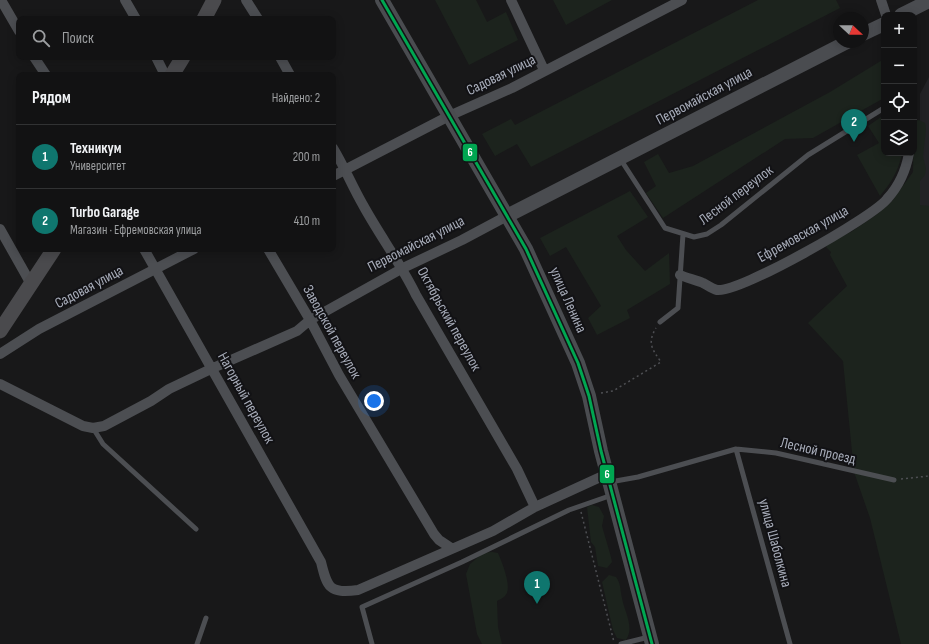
<!DOCTYPE html>
<html lang="ru">
<head>
<meta charset="utf-8">
<style>
	body { margin:0; font-family:"Sofia Sans Condensed",sans-serif; background:#1f2021; color:#f1f3f6 }
	.controls { position:absolute; right:12px; top:12px; display:grid; overflow:hidden; border-radius:8px; box-shadow:0 2px 10px #0003 }
	.controls button { width:36px; height:36px; display:grid; place-items:center; padding:0; border:0; border-bottom:1px solid #313233; background:#121213; color:#f1f3f6; font:20px sans-serif }
	.compass { position:absolute; left:833px; top:12px; width:36px; height:36px; border-radius:50%; background:#121213; box-shadow:0 2px 10px #0003; rotate:112deg }
	.you { position:absolute; left:374px; top:401px; width:14px; height:14px; margin:-10px; border:3px solid #fff; border-radius:50%; background:#1a73e8; box-shadow:0 0 0 6px #1a73e833 }
	.badge { display:grid; place-items:center; width:26px; height:26px; border-radius:50%; background:#0f766e; color:#fff; font-size:13px; font-weight:700 }
	.pin { position:absolute; translate:-50% -33px; filter:drop-shadow(0 1px 2px #0008) }
	.pin::after { content:''; position:absolute; top:21px; width:14px; height:12px; background:inherit; clip-path:polygon(0 0,100% 0,50% 100%) }
	.list { margin:0; padding:0; list-style:none }
	h2 { display:flex; justify-content:space-between; align-items:center; height:52px; margin:0; padding:0 16px; font-size:17px }
	h2 small { font-size:13px; font-weight:400; color:#9c9ea0 }
	.list li { display:grid; grid-template-columns:26px 1fr auto; gap:12px; align-items:center; box-sizing:border-box; height:64px; padding:0 16px; border-top:1px solid #313233 }
	.list b { display:block; font-size:15px; white-space:nowrap }
	.list p { margin:0; font-size:13px; white-space:nowrap; color:#9c9ea0 }
	.list em { font-size:13px; font-style:normal; color:#9c9ea0 }
	.icon { flex:none; width:22px; height:22px; fill:none; stroke:currentColor; stroke-width:2; stroke-linecap:round; stroke-linejoin:round }
	.map { position:relative; flex:none; width:929px; height:644px; overflow:hidden }
	.search { position:absolute; background:#121213; box-shadow:0 2px 10px #0003; left:16px; top:16px; width:320px; height:44px; display:flex; align-items:center; gap:10px; box-sizing:border-box; padding:0 14px; border-radius:8px; color:#9c9ea0; font-size:15px }
	.panel { position:absolute; background:#121213; box-shadow:0 2px 10px #0003; left:16px; top:72px; width:320px; height:180px; border-radius:8px }
	.map>svg:first-child { display:block }
	.built { fill:#222225 }
	.green { fill:#1c231d }
	.lines { fill:none; stroke-linecap:round; stroke-linejoin:round }
	.path { stroke:#4e4f53; stroke-width:1.5; stroke-dasharray:2 3; stroke-linecap:butt }
	.lane { stroke:#4c4e52; stroke-width:5 }
	.street { stroke:#4c4e52; stroke-width:10 }
	.secondary { stroke:#4a4c50; stroke-width:14 }
	.primary { stroke:#4a4a4d; stroke-width:15 }
	.bus-1-casing { stroke:#121215; stroke-width:6 }
	.bus-1 { stroke:#00a651; stroke-width:3 }
	.labels { text-anchor:middle; dominant-baseline:central; stroke-width:4; stroke-linejoin:round; paint-order:stroke }
	.street-label { font-size:15px; fill:#a8adba; stroke:#121215 }
	.line-badge { stroke:#121215; stroke-width:1.5 }
	.badge-label { font-size:11px; text-anchor:middle; font-weight:bold; fill:#fff }
</style>
</head>
<body>
<div class="map">
<svg width="929" height="644" viewBox="0 0 929 644">
	<rect width="100%" height="100%" fill="#181819"/>
	<path class="built" d="M929,77V212L920,213V94Z"/>
	<path class="green" d="M435,0H476L487,22L506,12L518,40L469,65Z
		M553,0H612L566,25Z
		M758,0H836L840,8L531,167L517,144L495,156L482,134L511,119L515,125Z
		M884,59V98L813,138L785,139L663,218L646,193L656,186L644,162L658,154L669,173L693,166L830,92Z
		M884,115V153H902C899,170 891,183 880,196L857,155L879,143L868,126Z
		M919,120L925,123L926,129L923,156L926,169L925,175L920,181V205L929,206V644H901L870,518L854,472L843,361L808,323L847,286L830,255L831,252L826,247L830,242L851,232L876,215L892,201L913,172L914,121Z
		M630,191L648,217L617,236L626,250L645,271L669,253L670,284L627,310L630,318L597,335L588,318L601,306L566,247L550,256L540,238Z
		M592,505L599,507L604,516L602,526L611,557L612,562L607,568L598,566L595,547L591,542L587,507Z
		M492,552L498,553C502,562 513,589 505,596C503,598 499,600 497,601L498,627L502,644H482L477,634L466,574L470,564L483,553Z
		M609,575L616,577C621,584 620,589 622,598C624,611 635,627 626,640L617,638L613,630L602,582Z"/>
	<g class="lines">
		<path class="path" d="M601,393L613,391L661,362C652,349 647,343 656,328
			M901,479L929,476
			M581,512L614,642"/>
		<path class="lane" d="M621,160L665,228L694,237L707,234L721,225L808,155L884,108
			M660,322L678,308L683,234
			M93,428L103,444L196,529
			M736,449L790,644
			M610,482L638,477L736,449L776,453L894,480
			M197,644L206,618
			M372,644L362,607L462,562L569,510L612,495
			M621,644L649,637"/>
		<path class="street" d="M1,0L19,31
			M125,0L136,19
			M246,0L258,19
			M511,0L544,70
			M881,0L886,15
			M34,57L46,75
			M156,57L165,75
			M280,57L290,75
			M333,148C344,166 352,186 363,205C380,236 401,264 416,295L517,469L535,507
			M333,176L449,116L512,88L682,0
			M0,229L31,284
			M144,249L321,562C327,587 329,594 358,590L493,531L535,507L607,474
			M268,249L310,320L339,375L434,534L439,540L451,548
			M680,275C687,278 696,280 703,283C707,285 712,289 717,290C739,293 872,218 887,199C899,186 906,170 909,153
			M0,354L39,329L194,249
			M0,384L83,426L93,428L104,426L151,401L169,389L213,368L297,331L310,320L403,268L462,240L507,216"/>
		<path class="secondary" d="M382,0L526,249L578,363L589,396L601,451L652,644
			M901,15L929,1
			M863,34L884,24
			M507,216L847,42"/>
		<path class="primary" d="M204,19L214,0
			M172,75L183,57
			M0,331L54,249"/>
		<defs>
			<path id="bus-1" d="M382,0L526,249L578,363L589,396L601,451L652,644"/>
		</defs>
		<use href="#bus-1" class="bus-1-casing"/>
		<use href="#bus-1" class="bus-1"/>
	</g>
	<g class="labels">
		<g class="street-label">
			<text transform="translate(501 75) rotate(-26)">Садовая улица</text>
			<text transform="translate(704 96) rotate(-28)">Первомайская улица</text>
			<text transform="translate(736 195) rotate(-37)">Лесной переулок</text>
			<text transform="translate(803 234) rotate(-29)">Ефремовская улица</text>
			<text transform="translate(416 244) rotate(-27)">Первомайская улица</text>
			<text transform="translate(89 287) rotate(-28)">Садовая улица</text>
			<text transform="translate(568 300) rotate(66)">улица Ленина</text>
			<text transform="translate(449 319) rotate(61)">Октябрьский переулок</text>
			<text transform="translate(332 332) rotate(61)">Заводской переулок</text>
			<text transform="translate(246 398) rotate(61)">Нагорный переулок</text>
			<text transform="translate(818 451) rotate(13)">Лесной проезд</text>
			<text transform="translate(775 543) rotate(75)">улица Шаболкина</text>
		</g>
	</g>
	<g class="line-badge">
		<rect x="462" y="143" width="16" height="19" rx="4" fill="#00a651"/>
		<rect x="599" y="464" width="16" height="20" rx="4" fill="#00a651"/>
	</g>
	<g class="badge-label">
		<text x="470" y="156">6</text>
		<text x="607" y="478">6</text>
	</g>
</svg>
<div class="controls">
<button>+</button>
<button>−</button>
<button><svg class="icon" aria-label="locate" viewBox="0 0 24 24"><circle cx="12" cy="12" r="6"/><path d="M12 2v4M12 18v4M2 12h4M18 12h4"/></svg></button>
<button><svg class="icon" aria-label="layers" viewBox="0 0 24 24"><path d="M12 4l9 5-9 5-9-5zM3 14l9 5 9-5"/></svg></button>
</div>
<svg class="compass" viewBox="-18 -18 36 36"><path d="M0-13l5 13h-10z" fill="#e53935"/><path d="M0 13l5-13h-10z" fill="#9c9ea0"/></svg>
<div class="you"></div>
<div class="pin badge" style="left:537px;top:604px">1</div>
<div class="pin badge" style="left:854px;top:142px">2</div>
<div class="search"><svg class="icon" aria-label="search" viewBox="0 0 24 24"><circle cx="10" cy="10" r="6"/><path d="M15 15l6 6"/></svg>Поиск</div>
<section class="panel">
<h2>Рядом<small>Найдено: 2</small></h2>
<ul class="list">
<li><span class="badge">1</span><div><b>Техникум</b><p>Университет</p></div><em>200 m</em></li>
<li><span class="badge">2</span><div><b>Turbo Garage</b><p>Магазин · Ефремовская улица</p></div><em>410 m</em></li>
</ul>
</section>
</div>
</body>
</html>
